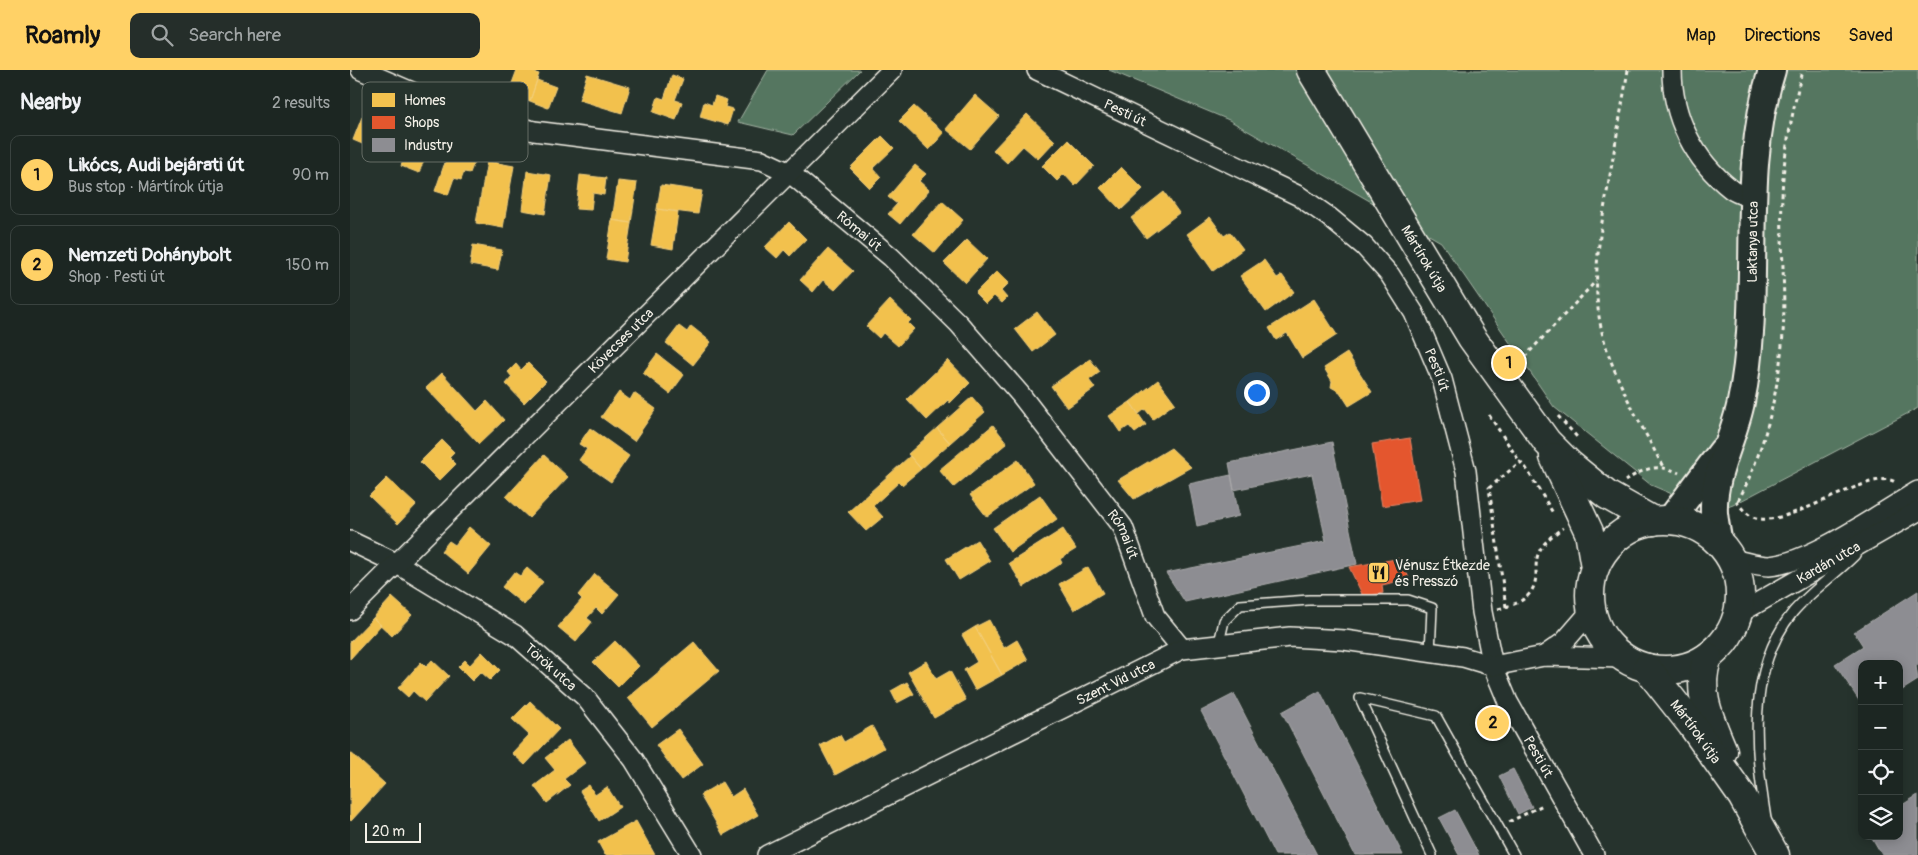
<!DOCTYPE html>
<html lang="en">
<head>
<meta charset="utf-8">
<style>
	body { margin:0; font-family:Pangolin,sans-serif; background:#252e2a; color:#f1f3f6 }
	.controls { position:absolute; right:15px; bottom:15px; display:grid; overflow:hidden; border-radius:10px; box-shadow:0 2px 12px #0003 }
	.controls button { width:45px; height:45px; display:grid; place-items:center; padding:0; border:0; border-bottom:1px solid #3a4340; background:#1c2622; color:#f1f3f6; font:25px sans-serif }
	.scale { position:absolute; left:15px; bottom:12px; width:56px; box-sizing:border-box; padding-left:5px; border:2px solid #f4f1e8; border-top:0; font-size:14px; line-height:18px; white-space:nowrap; color:#f4f1e8; -webkit-text-stroke:4px #26332d; paint-order:stroke }
	.you { position:absolute; left:906px; top:322px; width:18px; height:18px; margin:-12px; border:4px solid #fff; border-radius:50%; background:#1a73e8; box-shadow:0 0 0 8px #1a73e833 }
	.badge { display:grid; place-items:center; width:32px; height:32px; border-radius:50%; background:#ffd166; color:#111; font-size:16px; font-weight:700 }
	.pin { position:absolute; translate:-50% -50%; border:2px solid #fff; box-shadow:0 1px 5px #0006 }
	.list { margin:0; padding:0; list-style:none }
	h2 { display:flex; justify-content:space-between; align-items:center; height:65px; margin:0; padding:0 20px; font-size:21px }
	h2 small { font-size:16px; font-weight:400; color:#a0a5a5 }
	.list li { display:grid; grid-template-columns:32px 1fr auto; gap:15px; align-items:center; box-sizing:border-box; height:80px; margin:0 10px 10px; padding:0 10px; border:1px solid #3a4340; border-radius:10px }
	.list b { display:block; font-size:19px; white-space:nowrap }
	.list p { margin:0; font-size:16px; white-space:nowrap; color:#a0a5a5 }
	.list em { font-size:16px; font-style:normal; color:#a0a5a5 }
	.icon { flex:none; width:28px; height:28px; fill:none; stroke:currentColor; stroke-width:2; stroke-linecap:round; stroke-linejoin:round }
	.map { position:relative; flex:none; width:1568px; height:785px; overflow:hidden }
	header { display:flex; align-items:center; gap:30px; box-sizing:border-box; height:70px; padding:0 25px; background:#ffd166; color:#111 }
	header strong { font-size:24px }
	nav { display:flex; gap:28px; margin-inline-start:auto; font-size:18px }
	.search { width:350px; height:45px; background:#252e2a; display:flex; align-items:center; gap:12px; box-sizing:border-box; padding:0 18px; border-radius:10px; color:#a0a5a5; font-size:19px }
	main { display:flex }
	aside { flex:1; background:#1c2622 }
	.map>svg:first-child { display:block }
	.green { fill:#547660; stroke:#a4b4a4 }
	.homes { fill:#f2c14e; stroke:#f3cf7c }
	.shops { fill:#e4572e; stroke:#e98566 }
	.industry { fill:#8d8d92; stroke:#acabac }
	.lines { fill:none; stroke-linecap:round; stroke-linejoin:round }
	.lane-casing { stroke:#f4f1e8; stroke-width:12 }
	.street-casing { stroke:#f4f1e8; stroke-width:22 }
	.secondary-casing { stroke:#f4f1e8; stroke-width:30 }
	.primary-casing { stroke:#f4f1e8; stroke-width:31 }
	.path { stroke:#f4f1e8; stroke-width:3; stroke-dasharray:4 4; stroke-linecap:butt }
	.lane { stroke:#26332d; stroke-width:9 }
	.street { stroke:#26332d; stroke-width:19 }
	.secondary { stroke:#26332d; stroke-width:26 }
	.primary { stroke:#26332d; stroke-width:28 }
	.labels { text-anchor:middle; dominant-baseline:central; stroke-width:5; stroke-linejoin:round; paint-order:stroke }
	.street-label { font-size:14px; fill:#f4f1e8; stroke:#26332d }
	.poi-label { font-size:14px; fill:#f4f1e8; stroke:#26332d; text-anchor:start }
	.key { fill:#26332d; stroke:#646c65; stroke-width:1 }
	.key-label { font-size:14px; fill:#f4f1e8 }
</style>
</head>
<body>
<header>
<strong>Roamly</strong>
<div class="search"><svg class="icon" aria-label="search" viewBox="0 0 24 24"><circle cx="10" cy="10" r="6"/><path d="M15 15l6 6"/></svg>Search here</div>
<nav><a>Map</a><a>Directions</a><a>Saved</a></nav>
</header>
<main>
<aside>
<h2>Nearby<small>2 results</small></h2>
<ul class="list">
<li><span class="badge">1</span><div><b>Likócs, Audi bejárati út</b><p>Bus stop · Mártírok útja</p></div><em>90 m</em></li>
<li><span class="badge">2</span><div><b>Nemzeti Dohánybolt</b><p>Shop · Pesti út</p></div><em>150 m</em></li>
</ul>
</aside>
<div class="map">
<svg width="1568" height="785" viewBox="0 0 1568 785">
	<rect width="100%" height="100%" fill="#26332d"/>
	<filter id="ink" filterUnits="userSpaceOnUse"><feTurbulence type="fractalNoise" baseFrequency=".02" numOctaves="2"/><feDisplacementMap in="SourceGraphic" scale="10" xChannelSelector="R" yChannelSelector="G"/><feConvolveMatrix kernelMatrix="1 2 1 2 8 2 1 2 1" color-interpolation-filters="sRGB"/></filter>
	<g filter="url(#ink)">
		<path class="green" d="M418,0H510L443,65L388,52Z
			M759,0H1568V338L1383,435L1364,442L1301,415L1204,337L1091,172L879,50Z"/>
		<path class="homes" d="M167,0H177L189,4L180,31L158,24Z
			M237,4L280,17L272,43L229,30Z
			M322,5L333,9L325,30L332,32L326,50L303,42L308,27L314,29Z
			M187,10L206,17L198,38L180,31Z
			M625,25L649,46L620,79L596,59Z
			M365,26L377,30L375,37L383,39L378,55L350,47L354,32L362,35Z
			M564,36L594,63L579,80L549,51Z
			M677,44L705,71L688,89L673,76L657,93L643,80Z
			M12,47L38,58L29,81L3,70Z
			M532,66L544,78L523,98L531,107L520,118L500,98Z
			M62,67L80,74L69,103L51,96Z
			M718,70L744,96L725,116L714,104L707,111L692,96Z
			M100,78L126,87L120,103L114,102L111,110L104,108L98,125L85,121Z
			M137,91L164,96L153,158L126,153Z
			M565,95L576,104L569,111L579,120L550,154L538,144L547,134L538,127Z
			M771,97L793,119L771,140L750,118Z
			M177,101L201,105L195,144L172,140Z
			M230,105L256,108L254,125L243,123L241,140L226,139Z
			M268,111L287,113L281,153L262,150Z
			M311,115L352,121L348,144L307,139Z
			M814,122L829,143L796,168L781,148Z
			M592,131L613,150L585,183L563,164Z
			M307,139L328,142L323,179L301,175Z
			M860,147L874,166L880,162L893,179L863,201L837,164Z
			M262,150L281,153L275,192L256,189Z
			M439,152L456,169L440,186L434,180L427,188L415,177Z
			M617,170L637,189L615,213L594,193Z
			M123,175L152,180L148,200L120,195Z
			M478,179L503,201L485,220L473,210L463,222L450,210Z
			M914,190L927,208L932,205L944,222L916,242L890,206Z
			M647,201L659,213L651,221L657,228L652,233L644,226L636,234L625,223Z
			M964,229L987,265L952,288L937,263L926,270L919,258Z
			M540,230L561,250L558,253L564,259L548,276L533,263L529,268L516,256Z
			M687,242L705,265L683,282L665,259Z
			M329,256L337,262L341,256L361,272L343,295L316,273Z
			M997,283L1022,322L999,336L990,322L981,317L982,311L974,298Z
			M307,284L334,305L320,324L293,303Z
			M740,289L750,302L739,310L745,318L717,338L701,316Z
			M598,290L620,313L600,333L598,330L577,350L557,329Z
			M178,293L196,311L174,333L156,314L162,307L158,302L166,294L171,300Z
			M92,303L127,341L137,331L154,350L129,374L76,318Z
			M808,310L825,333L803,349L795,339L789,344L780,332Z
			M269,322L280,330L284,323L306,339L284,371L251,347Z
			M622,327L635,342L600,373L587,358Z
			M780,332L796,355L785,363L779,356L770,362L759,346Z
			M643,355L657,373L604,417L589,400Z
			M240,358L279,386L261,412L229,390L237,379L229,374Z
			M587,358L600,373L571,399L558,384Z
			M92,370L104,382L99,387L106,394L89,411L70,392Z
			M821,378L841,397L784,429L768,410Z
			M194,385L218,407L179,448L156,427Z
			M560,386L571,399L552,415L549,412L523,436L533,447L516,461L498,442Z
			M668,390L684,413L637,447L620,425Z
			M37,408L66,435L48,454L19,426Z
			M690,425L707,449L660,482L643,458Z
			M119,457L141,476L118,504L91,481L99,471L105,475Z
			M713,459L726,479L710,489L712,493L674,517L659,493Z
			M627,470L640,491L609,510L596,489Z
			M738,497L753,523L724,540L709,514Z
			M177,498L193,512L174,535L152,517L164,502L170,506Z
			M245,504L269,524L252,544L246,538L237,548L242,552L226,572L208,557L232,529L228,525Z
			M42,527L62,545L42,566L23,548Z
			M23,548L31,555L0,589V572Z
			M639,550L654,578L667,570L678,590L652,605L625,557Z
			M625,557L652,605L625,620L614,600L627,592L612,565Z
			M265,571L289,596L268,617L243,592Z
			M344,572L369,601L302,657L278,628Z
			M132,582L150,600L140,610L131,602L122,611L108,597L115,590L120,595Z
			M82,590L99,606L75,632L63,621L58,627L48,618L71,592L76,597Z
			M576,591L586,609L600,601L616,630L584,648L558,602Z
			M557,612L564,624L547,633L541,621Z
			M180,631L209,659L175,695L162,683L179,665L162,649Z
			M522,656L534,678L485,705L470,676L490,665L494,672Z
			M328,659L353,694L331,710L306,675Z
			M218,670L235,693L214,709L220,715L197,733L184,716L205,700L195,688Z
			M0,682L35,714L1,751L0,750Z
			M372,712L381,727L393,719L408,745L373,765L350,725Z
			M239,715L245,725L257,717L270,737L249,751L230,721Z
			M286,751L305,785H255L248,772Z"/>
		<path class="shops" d="M1060,368L1070,430L1032,436L1022,374Z
			M1052,488L1059,509L1032,515L1033,523L1013,526L999,497Z"/>
		<path class="industry" d="M982,372L1007,494L835,532L816,503L976,471L962,404L884,420L879,393Z
			M881,405L889,446L847,456L839,414Z
			M1568,521V595L1566,596L1568,610L1549,622V594H1512V635L1485,594L1513,576L1504,562Z
			M970,621L1053,785H1005L932,642Z
			M884,624L967,785H925L851,641Z
			M1163,699L1182,737L1168,744L1149,706Z
			M1568,725V785H1532L1521,766H1549V737Z
			M1105,740L1129,785H1109L1089,748Z"/>
		<g class="lines">
			<defs>
				<path id="lane" d="M869,573L874,551L890,535L959,530H1058L1082,538L1080,583
					M1416,749C1405,679 1396,601 1443,542C1462,520 1485,505 1505,485
					M1082,785L1010,628L1086,646L1164,785"/>
				<g id="street">
					<path id="s1" d="M11,0L99,38L184,61L412,90L440,103L541,187L609,254L670,324L773,457L805,546L832,579"/>
					<path id="s2" d="M687,0L949,126L979,147L1014,176L1040,205L1064,243L1092,309L1116,401L1132,542L1143,596L1158,632L1244,785"/>
					<path d="M1322,0C1322,47 1344,90 1381,119C1386,123 1396,126 1402,128"/>
					<path id="s3" d="M0,471L46,493L165,565L235,627L284,690L342,785"/>
					<path d="M1381,489C1393,491 1407,496 1419,496C1461,493 1530,443 1568,421"/>
					<path id="s4" d="M0,540L542,0"/>
					<path id="s5" d="M1388,544L1568,441"/>
					<path d="M1194,586L1214,572L1241,541"/>
					<path id="s6" d="M417,785L832,579L940,567L994,570L1113,587L1143,596L1194,586L1273,588"/>
				</g>
				<g id="secondary">
					<path d="M1320,450L1372,381"/>
					<path id="s7" d="M1369,473C1367,463 1365,453 1364,443C1362,405 1384,368 1391,332C1414,223 1388,108 1422,0"/>
				</g>
				<g id="primary">
					<path id="s8" d="M961,0L1122,268L1197,372L1219,394L1257,425L1303,451"/>
					<path d="M1204,387L1239,462L1245,497"/>
					<circle cx="1315" cy="525" r="75"/>
					<path d="M1358,587C1345,620 1360,650 1373,681"/>
					<path id="s9" d="M1297,598L1342,655L1392,726L1425,785"/>
				</g>
			</defs>
			<use href="#lane" class="lane-casing"/>
			<use href="#street" class="street-casing"/>
			<use href="#secondary" class="secondary-casing"/>
			<use href="#primary" class="primary-casing"/>
			<path class="path" d="M1278,0C1272,35 1266,70 1260,105C1251,158 1239,212 1253,266C1265,312 1292,355 1313,397
				M1169,293L1246,211
				M1139,345L1170,392
				M1208,346L1227,367
				M1275,411C1294,398 1308,393 1329,403
				M1386,431C1393,439 1396,445 1406,448C1438,459 1527,394 1546,413
				M1388,431C1413,384 1427,328 1432,275C1437,228 1430,175 1432,127C1433,84 1443,42 1452,0
				M1156,537L1139,418L1170,392L1176,398L1203,443
				M1148,539C1169,534 1186,527 1186,503C1186,495 1186,487 1190,480C1195,471 1204,464 1213,458
				M1159,752L1193,735"/>
			<use href="#lane" class="lane"/>
			<use href="#street" class="street"/>
			<use href="#secondary" class="secondary"/>
			<use href="#primary" class="primary"/>
		</g>
	</g>
	<defs>
		<symbol id="restaurant-square" viewBox="-11 -11 22 22"><rect x="-9" y="-9" width="18" height="18" rx="4" fill="#ffd166" stroke="#26332d"/><path d="M-5-6h1v4h1v-4h1v4h1v-4h1v5L-1.5 .5V6h-2V.5L-5-1ZM5-6V6H3V1.5H1.5Q1.5-4 5-6Z" fill="#111"/></symbol>
	</defs>
	<g fill-rule="evenodd">
		<use href="#restaurant-square" x="1016" y="490" width="25" height="25"/>
	</g>
	<g class="labels">
		<g class="street-label">
			<text stroke="none"><textPath href="#s2" startOffset="98">Pesti út</textPath></text>
			<text stroke="none"><textPath href="#s1" startOffset="535">Római út</textPath></text>
			<text stroke="none"><textPath href="#s7" startOffset="306">Laktanya utca</textPath></text>
			<text stroke="none"><textPath href="#s8" startOffset="220">Mártírok útja</textPath></text>
			<text stroke="none"><textPath href="#s4" startOffset="382">Kövecses utca</textPath></text>
			<text stroke="none"><textPath href="#s2" startOffset="518">Pesti út</textPath></text>
			<text stroke="none"><textPath href="#s1" startOffset="939">Római út</textPath></text>
			<text stroke="none"><textPath href="#s5" startOffset="104">Kardán utca</textPath></text>
			<text stroke="none"><textPath href="#s3" startOffset="238">Török utca</textPath></text>
			<text stroke="none"><textPath href="#s6" startOffset="389">Szent Vid utca</textPath></text>
			<text stroke="none"><textPath href="#s9" startOffset="80">Mártírok útja</textPath></text>
			<text stroke="none"><textPath href="#s2" startOffset="922">Pesti út</textPath></text>
		</g>
		<g class="poi-label">
			<text x="1045" y="495">Vénusz Étkezde<tspan x="1045" dy="16">és Presszó</tspan></text>
		</g>
	</g>
	<rect x="12" y="12" width="166" height="80" rx="8" class="key"/>
	<rect x="22" y="23" width="23" height="14" fill="#f2c14e"/>
	<rect x="22" y="46" width="23" height="13" fill="#e4572e"/>
	<rect x="22" y="68" width="23" height="14" fill="#8d8d92"/>
	<g class="key-label">
		<text x="54" y="35">Homes</text>
		<text x="54" y="57">Shops</text>
		<text x="54" y="80">Industry</text>
	</g>
</svg>
<div class="controls">
<button>+</button>
<button>−</button>
<button><svg class="icon" aria-label="locate" viewBox="0 0 24 24"><circle cx="12" cy="12" r="6"/><path d="M12 2v4M12 18v4M2 12h4M18 12h4"/></svg></button>
<button><svg class="icon" aria-label="layers" viewBox="0 0 24 24"><path d="M12 4l9 5-9 5-9-5zM3 14l9 5 9-5"/></svg></button>
</div>
<div class="scale">20 m</div>
<div class="you"></div>
<div class="pin badge" style="left:1159px;top:293px">1</div>
<div class="pin badge" style="left:1143px;top:653px">2</div>
</div>
</main>
</body>
</html>
